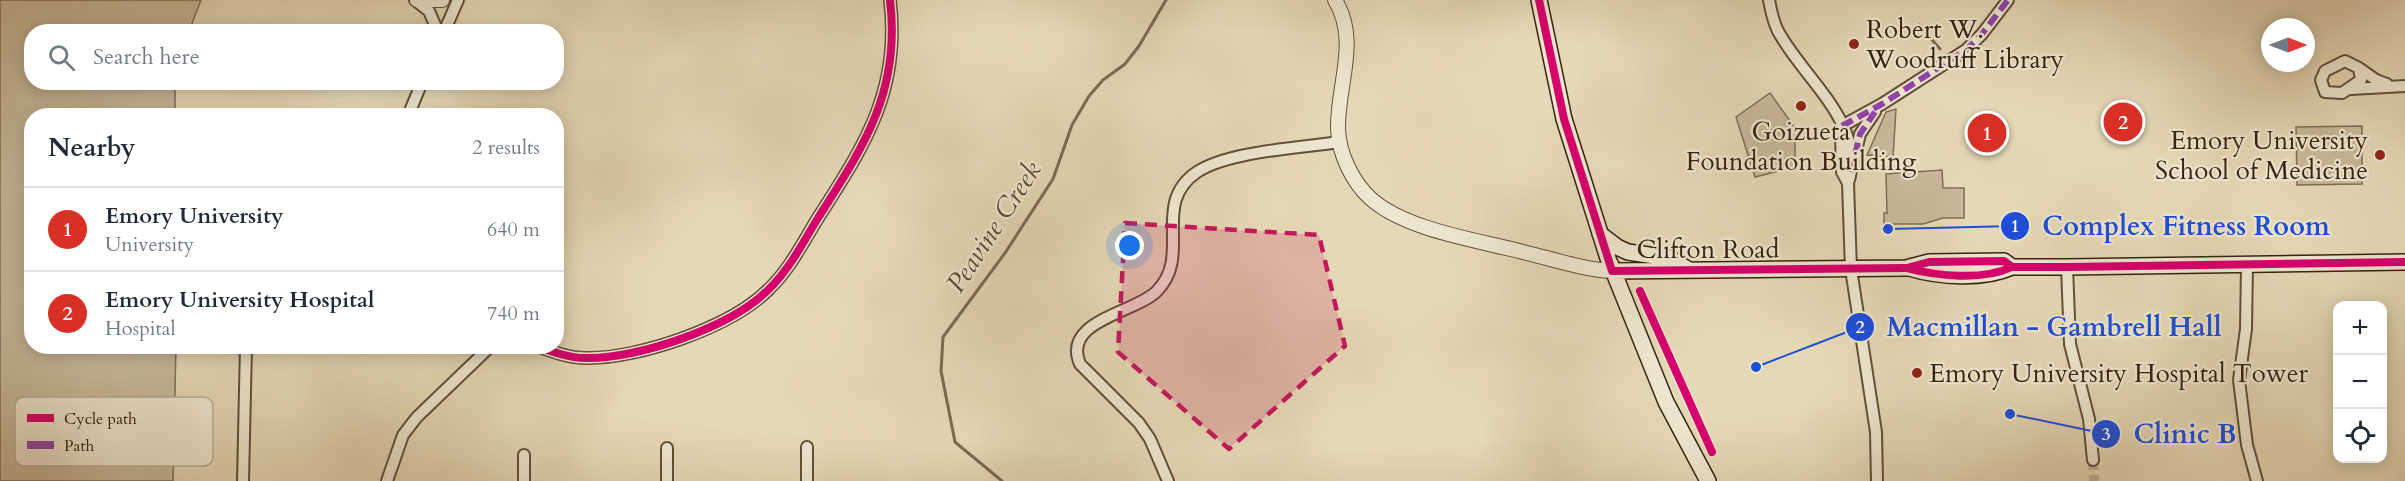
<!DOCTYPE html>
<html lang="en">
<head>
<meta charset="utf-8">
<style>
	body { margin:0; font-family:Cardo,serif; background:#f6f6f7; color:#1f2937 }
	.controls { position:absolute; right:18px; bottom:18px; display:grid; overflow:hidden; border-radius:12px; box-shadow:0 3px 15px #0003 }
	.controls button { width:54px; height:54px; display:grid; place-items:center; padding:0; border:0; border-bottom:2px solid #e0e1e3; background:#fff; color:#1f2937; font:30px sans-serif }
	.compass { position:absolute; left:2261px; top:18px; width:54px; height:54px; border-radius:50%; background:#fff; box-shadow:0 3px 15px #0003; rotate:90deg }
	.you { position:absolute; left:1130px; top:246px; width:21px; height:21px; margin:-15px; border:4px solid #fff; border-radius:50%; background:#1a73e8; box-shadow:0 0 0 9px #1a73e833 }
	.badge { display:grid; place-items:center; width:39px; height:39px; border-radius:50%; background:#d93025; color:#fff; font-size:20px; font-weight:700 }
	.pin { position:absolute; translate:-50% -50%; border:3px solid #fff; box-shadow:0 2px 6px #0006 }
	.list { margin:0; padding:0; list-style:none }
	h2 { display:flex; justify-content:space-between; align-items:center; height:78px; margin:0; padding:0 24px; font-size:26px }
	h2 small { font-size:20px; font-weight:400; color:#747a83 }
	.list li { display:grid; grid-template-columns:39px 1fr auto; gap:18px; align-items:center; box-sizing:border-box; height:84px; padding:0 24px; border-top:2px solid #e0e1e3 }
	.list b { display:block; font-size:22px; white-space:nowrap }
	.list p { margin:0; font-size:20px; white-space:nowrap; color:#747a83 }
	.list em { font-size:20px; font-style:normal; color:#747a83 }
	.icon { flex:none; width:33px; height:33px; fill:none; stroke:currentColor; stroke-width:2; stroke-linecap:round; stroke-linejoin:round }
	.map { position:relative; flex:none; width:2405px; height:481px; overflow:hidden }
	.search { position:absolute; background:#fff; box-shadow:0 3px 15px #0003; left:24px; top:24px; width:540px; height:66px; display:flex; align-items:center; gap:15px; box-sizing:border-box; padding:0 21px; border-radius:24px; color:#747a83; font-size:22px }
	.panel { position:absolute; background:#fff; box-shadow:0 3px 15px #0003; left:24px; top:108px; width:540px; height:246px; border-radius:24px }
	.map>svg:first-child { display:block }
	.green { fill:#c7b99a; stroke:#7e6e56; stroke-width:1.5 }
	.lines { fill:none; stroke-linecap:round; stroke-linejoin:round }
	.stream { stroke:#7b6a52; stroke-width:3 }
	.minor-tunnel { stroke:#c2b495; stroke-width:10; stroke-dasharray:10 5; stroke-linecap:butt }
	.minor-casing { stroke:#61503a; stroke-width:14 }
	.tertiary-casing { stroke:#61503a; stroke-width:16 }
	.secondary-casing { stroke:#352311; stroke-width:18 }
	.minor { stroke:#eee6d0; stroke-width:10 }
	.tertiary { stroke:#eee6d0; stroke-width:14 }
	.secondary { stroke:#eee6d0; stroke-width:15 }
	.quiet { stroke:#8e44ad; stroke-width:6; stroke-dasharray:12 6; stroke-linecap:butt }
	.cycleway-casing { stroke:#eee6d0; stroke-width:11 }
	.cycleway { stroke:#d6006c; stroke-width:8 }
	.marked { fill:#c2185b; fill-opacity:0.2; stroke:#c2185b; stroke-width:4.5; stroke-dasharray:12 8; stroke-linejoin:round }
	.poi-dot { fill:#8f2418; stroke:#eee6d0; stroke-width:2 }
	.labels { text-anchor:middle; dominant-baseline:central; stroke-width:4.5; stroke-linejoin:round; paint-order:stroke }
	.poi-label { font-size:26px; fill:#352311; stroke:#eee6d0; text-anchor:start }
	.street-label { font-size:26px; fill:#352311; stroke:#eee6d0 }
	.water-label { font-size:27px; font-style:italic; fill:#5e4d37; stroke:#eee6d0 }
	.key { fill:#eee6d0; stroke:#b6ac97; stroke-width:1.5 }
	.key-label { font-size:16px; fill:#352311 }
	.leader { fill:none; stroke:#1d4ed8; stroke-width:2 }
	.callout-dot { fill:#1d4ed8; stroke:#eee6d0; stroke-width:2 }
	.mark-label { font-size:18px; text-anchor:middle; font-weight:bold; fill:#fff }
	.callout-label { font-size:27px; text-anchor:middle; font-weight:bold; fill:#1d4ed8; stroke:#eee6d0; stroke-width:4.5; stroke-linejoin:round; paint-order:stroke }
</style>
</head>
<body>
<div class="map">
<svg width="2405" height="481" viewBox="0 0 2405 481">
	<rect width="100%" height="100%" fill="#e5d8b6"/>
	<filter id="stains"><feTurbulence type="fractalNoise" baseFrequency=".00333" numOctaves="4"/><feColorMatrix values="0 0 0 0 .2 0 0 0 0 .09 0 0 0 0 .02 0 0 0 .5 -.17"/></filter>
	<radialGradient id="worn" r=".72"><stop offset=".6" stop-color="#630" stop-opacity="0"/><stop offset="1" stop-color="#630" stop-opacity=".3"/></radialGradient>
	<path class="green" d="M0,0H201L189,31L32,32V82L175,83V115L32,116V346L176,347L173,481H0Z
		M1770,93L1795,128V167L1755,177L1736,117Z
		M1896,109L1893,157L1867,155L1886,112Z
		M2362,126V184L2297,185L2296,127Z
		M1942,170L1943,188H1964V218H1943L1923,224H1884V213H1887L1886,174Z"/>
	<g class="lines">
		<path class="stream" d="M1919,25L1940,49
			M1002,481L955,442L941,371L943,337L1005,253L1053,179L1072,125L1089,96L1103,80L1125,64L1139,46L1166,0"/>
		<path class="minor-tunnel" d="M2093,460L2094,481"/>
		<defs>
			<path id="minor" d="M415,0L429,11L438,32
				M1769,0C1771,11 1773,21 1778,31C1802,77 1868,125 1848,183L1851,269L1876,432L1877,481
				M444,32L458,0
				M2345,61L2359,68L2361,80L2342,93L2325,92L2321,80L2325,71Z
				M2359,68L2376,80L2387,84
				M2351,89L2405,86
				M408,116L422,82
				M1842,126L1882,104L1966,50L1982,34L2008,0
				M1841,132L1842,172L1848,183
				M1854,160L1860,134L1875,112
				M2247,264L2246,329L2239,380L2247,445L2257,481
				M2067,267L2070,344L2089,419L2093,460
				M537,346C553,352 569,358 586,358C638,359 732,327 769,289C790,269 803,242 818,218C864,146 901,91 890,0
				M807,447V481
				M524,455V481
				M243,481L246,346
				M387,481L403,435L417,417L491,346
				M667,481V448
				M1168,481L1150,439L1139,423L1080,364C1061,320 1136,313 1157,291C1193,254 1150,204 1197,172C1229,151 1301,148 1339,142"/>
			<path id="tertiary" d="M417,0H442
				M1335,0C1360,41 1337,85 1338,129C1339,154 1352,181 1370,198C1405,230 1477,240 1523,252C1553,259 1581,269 1612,271"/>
			<path id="secondary" d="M1539,0L1564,119L1612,271L1906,268L1929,262L2004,261L2012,267H2067L2405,262
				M1600,234L1617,247L1628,252L1669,258L1689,270
				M1610,263L1666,402L1708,481
				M1909,268C1939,277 1983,280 2012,267"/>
		</defs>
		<use href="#minor" class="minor-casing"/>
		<use href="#tertiary" class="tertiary-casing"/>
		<use href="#secondary" class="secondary-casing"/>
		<use href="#minor" class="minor"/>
		<use href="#tertiary" class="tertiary"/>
		<use href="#secondary" class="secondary"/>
		<path class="quiet" d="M1842,126L1882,104L1966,50L1982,34L2008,0
			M1851,172L1860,134L1875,112"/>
		<defs>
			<path id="cycleway" d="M1539,0L1564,119L1612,271L1906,268C1937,276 1982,281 2012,267
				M1907,268L1929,262L2004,261L2012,267H2067L2405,262
				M1640,291L1712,452
				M537,346C553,352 569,358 586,358C638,359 732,327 769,289C790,269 803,242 818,218C864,146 901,91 890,0"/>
		</defs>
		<use href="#cycleway" class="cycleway-casing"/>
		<use href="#cycleway" class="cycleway"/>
	</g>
	<path class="marked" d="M1125,223L1319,235L1345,346L1229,449L1118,352Z"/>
	<g class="poi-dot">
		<circle cx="1854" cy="44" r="6"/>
		<circle cx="1801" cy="106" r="6"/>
		<circle cx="2380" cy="155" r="6"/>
		<circle cx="1917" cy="373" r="6"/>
	</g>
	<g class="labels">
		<g class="poi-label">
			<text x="1866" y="29">Robert W.<tspan x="1866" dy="30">Woodruff Library</tspan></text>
			<text x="1801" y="131" text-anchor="middle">Goizueta<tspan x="1801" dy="30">Foundation Building</tspan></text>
			<text x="2368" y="140" text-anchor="end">Emory University<tspan x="2368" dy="30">School of Medicine</tspan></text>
			<text x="1929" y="373">Emory University Hospital Tower</text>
		</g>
		<g class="street-label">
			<text x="1708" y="249">Clifton Road</text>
		</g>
		<g class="water-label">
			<text transform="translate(994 227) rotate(-57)">Peavine Creek</text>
		</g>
	</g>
	<rect x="15" y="397" width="198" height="69" rx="9" class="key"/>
	<rect x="27" y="414" width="27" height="8" fill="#d6006c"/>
	<rect x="27" y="441" width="27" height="8" fill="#8e44ad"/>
	<g class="key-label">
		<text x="64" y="424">Cycle path</text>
		<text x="64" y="451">Path</text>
	</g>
	<path class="leader" d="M1888 229L2015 226M1756 367L1860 327M2010 414L2106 434"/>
	<g class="callout-dot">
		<circle cx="1888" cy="229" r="6"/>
		<circle cx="1756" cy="367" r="6"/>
		<circle cx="2010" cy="414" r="6"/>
		<circle cx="2015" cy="226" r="15"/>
		<circle cx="1860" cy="327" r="15"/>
		<circle cx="2106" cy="434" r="15"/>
	</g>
	<g class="mark-label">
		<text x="2015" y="232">1</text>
		<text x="1860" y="333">2</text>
		<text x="2106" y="440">3</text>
	</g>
	<g class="callout-label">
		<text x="2186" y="235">Complex Fitness Room</text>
		<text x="2054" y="336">Macmillan - Gambrell Hall</text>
		<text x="2185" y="443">Clinic B</text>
	</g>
	<rect width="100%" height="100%" filter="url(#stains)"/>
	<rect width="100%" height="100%" fill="url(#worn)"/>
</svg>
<div class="controls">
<button>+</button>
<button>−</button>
<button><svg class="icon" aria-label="locate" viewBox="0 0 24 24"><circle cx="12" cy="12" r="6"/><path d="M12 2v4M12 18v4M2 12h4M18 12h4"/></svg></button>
</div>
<svg class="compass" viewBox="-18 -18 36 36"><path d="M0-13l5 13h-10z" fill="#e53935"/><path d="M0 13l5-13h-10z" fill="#747a83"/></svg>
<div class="you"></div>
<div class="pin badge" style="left:1987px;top:133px">1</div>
<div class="pin badge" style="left:2123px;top:122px">2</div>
<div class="search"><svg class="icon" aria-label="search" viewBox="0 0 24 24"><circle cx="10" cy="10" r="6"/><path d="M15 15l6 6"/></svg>Search here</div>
<section class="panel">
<h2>Nearby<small>2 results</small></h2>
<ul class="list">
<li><span class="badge">1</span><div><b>Emory University</b><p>University</p></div><em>640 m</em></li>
<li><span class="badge">2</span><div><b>Emory University Hospital</b><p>Hospital</p></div><em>740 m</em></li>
</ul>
</section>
</div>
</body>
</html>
